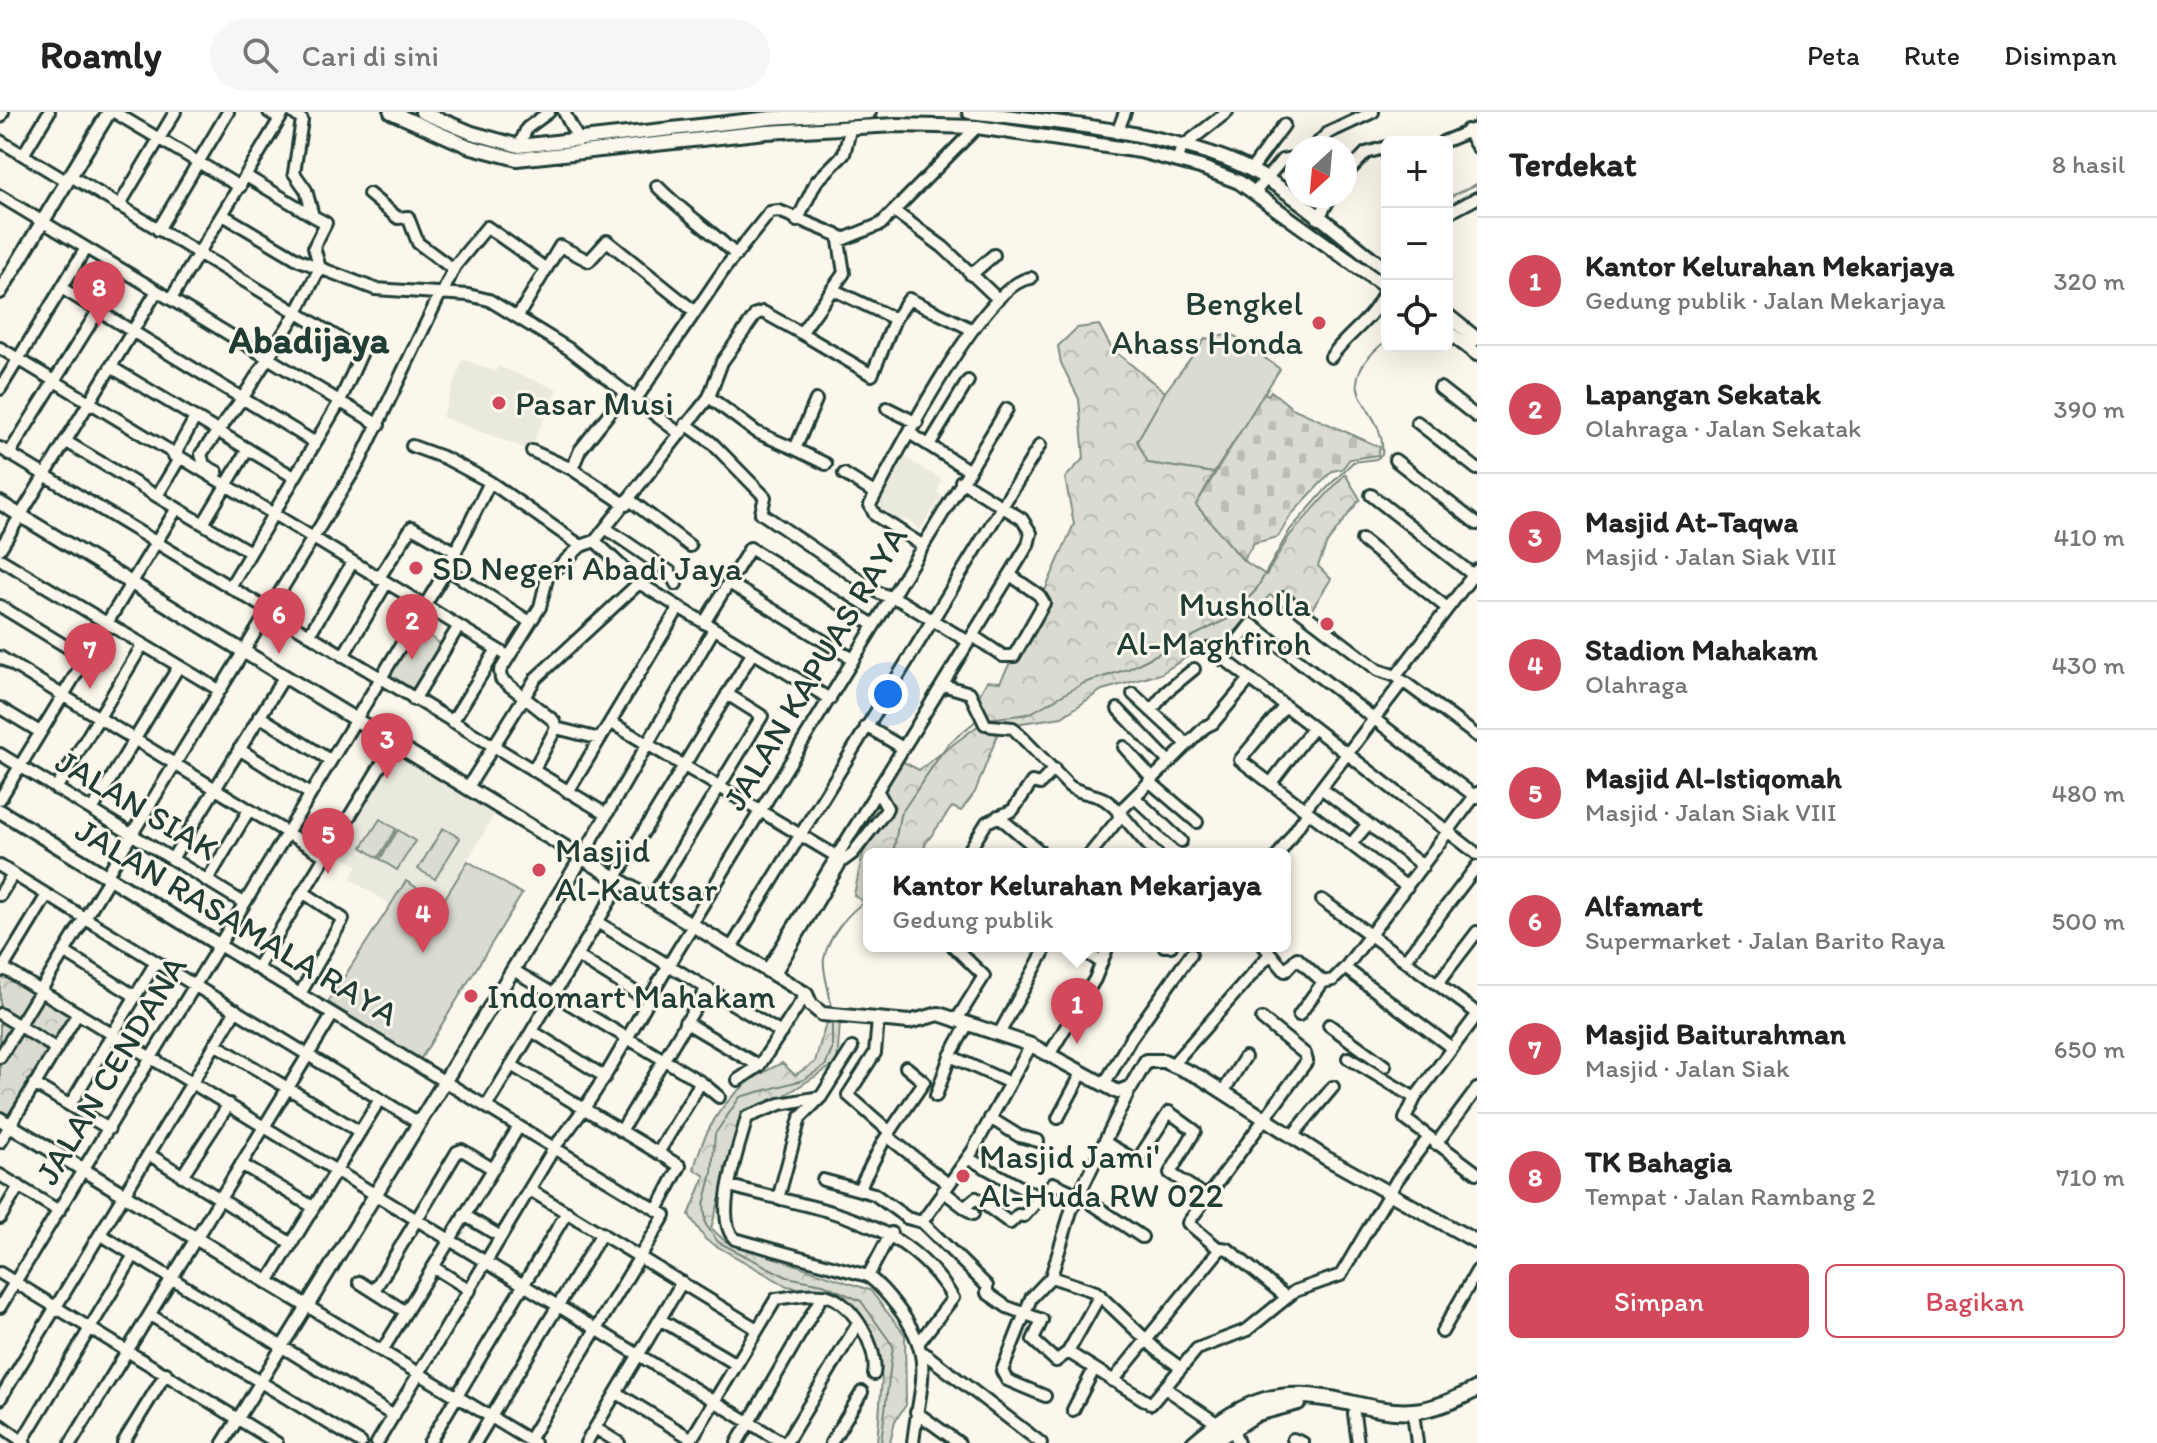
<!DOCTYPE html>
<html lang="id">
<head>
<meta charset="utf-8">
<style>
	body { margin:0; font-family:Itim,sans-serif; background:#f6f6f6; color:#222 }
	.controls { position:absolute; right:24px; top:24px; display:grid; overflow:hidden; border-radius:12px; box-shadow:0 8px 32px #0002 }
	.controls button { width:72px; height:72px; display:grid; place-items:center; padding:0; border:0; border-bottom:2px solid #e0e0e0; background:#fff; color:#222; font:40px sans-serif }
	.compass { position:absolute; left:1285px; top:24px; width:72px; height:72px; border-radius:50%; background:#fff; box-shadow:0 8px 32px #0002; rotate:206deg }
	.you { position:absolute; left:888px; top:582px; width:28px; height:28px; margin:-20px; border:6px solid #fff; border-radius:50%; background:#1a73e8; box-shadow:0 0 0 12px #1a73e833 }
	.badge { display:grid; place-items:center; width:52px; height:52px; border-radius:50%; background:#d1495b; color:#fff; font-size:26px; font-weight:700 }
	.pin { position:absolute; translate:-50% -66px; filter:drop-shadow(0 2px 4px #0008) }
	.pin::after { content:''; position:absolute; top:42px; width:28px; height:24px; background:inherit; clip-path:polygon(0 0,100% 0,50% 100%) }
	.popup { position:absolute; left:863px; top:736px; width:428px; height:104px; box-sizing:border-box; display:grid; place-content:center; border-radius:12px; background:#fff; filter:drop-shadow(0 2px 6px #0005); font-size:26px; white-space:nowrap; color:#767676 }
	.popup b { font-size:30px; color:#222 }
	.popup::after { content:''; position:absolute; left:50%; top:100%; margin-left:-16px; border:16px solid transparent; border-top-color:#fff }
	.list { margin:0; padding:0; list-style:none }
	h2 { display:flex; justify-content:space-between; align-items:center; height:104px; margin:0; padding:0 32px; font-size:34px }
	h2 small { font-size:26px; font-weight:400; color:#767676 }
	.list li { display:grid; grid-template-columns:52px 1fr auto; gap:24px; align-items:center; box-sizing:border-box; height:128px; padding:0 32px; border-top:2px solid #e0e0e0 }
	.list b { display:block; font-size:30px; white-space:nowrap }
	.list p { margin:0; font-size:26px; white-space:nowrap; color:#767676 }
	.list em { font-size:26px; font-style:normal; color:#767676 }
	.actions { display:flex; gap:16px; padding:24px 32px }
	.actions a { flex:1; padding:18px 0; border:2px solid #d1495b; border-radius:12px; text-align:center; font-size:28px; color:#d1495b }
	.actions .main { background:#d1495b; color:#fff }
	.icon { flex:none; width:44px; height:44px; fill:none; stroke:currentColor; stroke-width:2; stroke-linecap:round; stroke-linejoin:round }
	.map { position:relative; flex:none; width:1477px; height:1331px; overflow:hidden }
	header { display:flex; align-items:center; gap:48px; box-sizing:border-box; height:112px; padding:0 40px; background:#fff; border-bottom:2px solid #e0e0e0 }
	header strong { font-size:38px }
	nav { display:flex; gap:44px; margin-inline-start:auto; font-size:28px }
	.search { width:560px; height:72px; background:#f6f6f6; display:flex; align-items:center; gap:20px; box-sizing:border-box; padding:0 28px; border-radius:44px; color:#767676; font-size:30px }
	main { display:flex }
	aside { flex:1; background:#fff }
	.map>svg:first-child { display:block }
	.built { fill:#eae9de }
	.grass { fill:#dbdcd1; stroke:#7d8c82; stroke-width:2 }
	.forest { fill:url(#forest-crowns); stroke:#7d8c82; stroke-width:2 }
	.cemetery { fill:url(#cemetery-stones); stroke:#7d8c82; stroke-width:2 }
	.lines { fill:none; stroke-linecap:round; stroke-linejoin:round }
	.stream { stroke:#74847b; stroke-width:2 }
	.minor-casing { stroke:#1f3d34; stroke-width:16 }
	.tertiary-casing { stroke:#1f3d34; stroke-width:18 }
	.secondary-casing { stroke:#1f3d34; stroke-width:20 }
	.minor { stroke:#fbf7ec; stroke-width:10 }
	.tertiary { stroke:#fbf7ec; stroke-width:12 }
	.secondary { stroke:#fbf7ec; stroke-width:14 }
	.poi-dot { fill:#d1495b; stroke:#fbf7ec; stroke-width:3 }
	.labels { text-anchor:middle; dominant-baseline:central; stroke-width:6; stroke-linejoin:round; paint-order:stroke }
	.poi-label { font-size:34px; fill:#1f3d34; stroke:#fbf7ec; text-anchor:start }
	.street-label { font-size:34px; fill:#1f3d34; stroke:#fbf7ec }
	.quarter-label { font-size:38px; font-weight:bold; fill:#1f3d34; stroke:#fbf7ec }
</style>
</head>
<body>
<header>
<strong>Roamly</strong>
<div class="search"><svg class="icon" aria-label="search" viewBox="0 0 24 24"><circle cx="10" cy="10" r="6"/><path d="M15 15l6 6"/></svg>Cari di sini</div>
<nav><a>Peta</a><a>Rute</a><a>Disimpan</a></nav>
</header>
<main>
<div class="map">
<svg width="1477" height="1331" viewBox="0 0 1477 1331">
	<defs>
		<pattern id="forest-crowns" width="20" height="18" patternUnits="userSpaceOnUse" patternTransform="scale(2)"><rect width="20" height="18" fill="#dbdcd1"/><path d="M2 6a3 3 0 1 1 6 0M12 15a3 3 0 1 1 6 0" fill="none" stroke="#bcbeb4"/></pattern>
		<pattern id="cemetery-stones" width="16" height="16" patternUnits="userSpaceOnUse" patternTransform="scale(2)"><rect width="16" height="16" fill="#dbdcd1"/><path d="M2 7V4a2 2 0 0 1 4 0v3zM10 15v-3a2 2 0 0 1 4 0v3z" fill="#bcbeb4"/></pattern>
	</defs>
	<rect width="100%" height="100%" fill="#fbf7ec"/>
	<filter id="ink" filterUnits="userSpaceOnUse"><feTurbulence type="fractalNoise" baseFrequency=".0125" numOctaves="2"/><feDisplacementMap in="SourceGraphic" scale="16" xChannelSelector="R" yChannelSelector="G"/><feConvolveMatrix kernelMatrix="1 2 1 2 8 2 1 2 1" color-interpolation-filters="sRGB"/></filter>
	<g filter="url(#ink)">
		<path class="built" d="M463,247L495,260L498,254L557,277L530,338L442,305Z
			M902,344L942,368L937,380L942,385L918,420L915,413L906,407L901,410L874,395Z
			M393,637L496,700L442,791L407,769L391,793L350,767L358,754L331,738Z"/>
		<path class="grass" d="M1232,222L1280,257L1214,361L1148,351L1137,329L1165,280L1205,227Z
			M413,513L441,532L414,582L383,564Z
			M380,707L396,717L378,746L362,735Z
			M443,716L460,726L435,767L418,757Z
			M398,718L415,729L397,758L380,747Z
			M468,749L522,782L420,948L328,890L406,769L442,791Z"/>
		<path class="forest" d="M1099,213L1112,237L1165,280L1137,329L1148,351L1214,361L1196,393L1243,448L1266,463L1290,423L1345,362L1360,387L1327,431L1318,454L1331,467L1305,508L1270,483L1225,530L1212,529L1160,562L1102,578L1062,605L1001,614L975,680L961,699L952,695L926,731L922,742H869V794L854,783L863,741L878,714L868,706L898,647L919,658L980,612L977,587L987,569L1000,570L1028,517L1074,412L1065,366L1084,346L1079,287L1061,251L1058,234L1077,216Z
			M0,860L78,901L10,1013L0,1007Z
			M826,911H840L837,951L743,1009L711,1116L725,1129L870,1178L905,1223L906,1293L895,1309L890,1331H877L882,1266L872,1231L828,1182L787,1174L706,1128L689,1103L705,1064L694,1057C707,1006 733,973 782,951L795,963L815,950Z"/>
		<path class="cemetery" d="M1271,279L1292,296L1380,335L1378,343L1350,347L1342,357L1332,359L1291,403L1278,425L1254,431L1243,448L1196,393L1264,281L1268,283Z"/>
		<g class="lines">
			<path class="stream" d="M1447,86L1477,72
				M987,607L1029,602L1084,571L1128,557L1231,505L1256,478L1290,418L1329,374L1353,350L1376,347L1382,343C1388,293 1320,281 1387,228
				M893,742L900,703L947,633L977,608
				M831,896C831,881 822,861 824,847C828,824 850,798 869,787
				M832,907V938L825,954L803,968L740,985L715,1022L712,1061L704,1093L706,1113L718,1130L787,1165L823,1172L861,1189L893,1234L881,1331"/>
			<defs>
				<path id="minor" d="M114,0L240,75
					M269,0L280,7
					M292,0L302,8L294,61L306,78L313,104L326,111L314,135L320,156
					M564,0L579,29
					M0,5L3,0
					M1467,18L1477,35
					M1117,21L1125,0
					M0,29L66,69
					M1443,30L1477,16
					M519,34L527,16L549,0
					M1313,36L1328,21L1373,0
					M23,43L49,0
					M1177,49L1182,35L1227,0
					M1251,58L1284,13
					M69,63L362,240L340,289L230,475
					M1345,63L1366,41L1387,35
					M246,64L313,104
					M657,74C683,101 710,117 736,143
					M1255,80L1282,48L1297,45
					M369,82L398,106L408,105L418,131L453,157
					M0,84L379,313
					M119,94L175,0
					M894,99L943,135L998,187
					M1447,102L1477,86
					M223,103L299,148L320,156
					M1318,107L1331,84
					M797,109L816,70L844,42L851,14
					M158,118L228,0
					M971,163L994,143
					M63,177L314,330
					M834,178L895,207
					M442,182L455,154L487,115L545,156
					M171,187L284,0
					M518,204L560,134L589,149L607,129L694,199
					M801,221L872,263L895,207L909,187L971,217
					M0,236L508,544
					M1331,245C1349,219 1376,207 1386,175
					M111,255L294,365
					M1440,276L1477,305
					M0,277L86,136
					M709,285L756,320L795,337L816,288
					M636,287L725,156L770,100L779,99L844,126
					M887,296L917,311
					M1417,310L1477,357
					M686,312L712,331L765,385L761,401L879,481L899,488L969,530
					M911,322L968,358
					M65,329L250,440
					M929,333L968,269
					M412,334L445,346L490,370L581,434
					M0,336L606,702
					M795,337L826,352
					M532,339L572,357
					M9,342L98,199
					M174,344L195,306
					M1395,348L1477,412
					M217,360L204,353L201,342L242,287L297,200L320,156L375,177L468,183L489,188L569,237L679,321
					M844,362L876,382
					M1371,383L1477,466
					M157,384L179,347
					M630,388L690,434
					M626,393L572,357L580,338L626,280
					M203,412L248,337
					M607,417L670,460L676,472
					M1362,428L1447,496
					M595,429L709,285L722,250L756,202L763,200L801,221L844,161L839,129L881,112L977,15
					M595,429L639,471L830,587
					M922,433L875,403L870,393C893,349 984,170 1031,166
					M0,437L157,179
					M0,447L219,578
					M447,457L530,510
					M378,467L412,415L456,440
					M729,471L853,547
					M1284,486L1378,558L1396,564L1477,624
					M0,494L85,546
					M704,511L750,436L874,513
					M309,523L352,451
					M973,524L1003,544H1014L1044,491L1039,483L1010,463
					M1210,536L1477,742
					M343,544L386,472
					M0,545L325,744
					M1223,548L1251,512L1477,686
					M1396,564L1477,458
					M943,573L970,581L985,612
					M1133,582L1187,632
					M414,588L457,517
					M1284,595L1240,648L1407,775
					M0,596L40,620
					M1118,597L1169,650
					M1151,599L1166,580L1194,557
					M259,604L330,648
					M452,610L496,539
					M610,610L836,744
					M866,614L903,636
					M991,614L1013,616L1069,674C1081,682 1093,681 1104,687C1124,700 1138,726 1157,742
					M556,616L554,609L501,567L500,559L540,495L547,466L581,434L595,429
					M556,616L600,627
					M1124,635L1152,666
					M239,637L310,682
					M0,642L244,791
					M533,659L556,616
					M1149,669L1197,710
					M1271,671L1312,617
					M468,675L536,566L639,471
					M1321,676L1423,754
					M56,677L143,532
					M568,680L678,497
					M1134,685L1181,729
					M0,687L177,396
					M1305,697L1403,569
					M92,698L179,554
					M1118,701L1205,615L1213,611L1249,568
					M998,704L1043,742
					M1351,732L1368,712
					M967,742L987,710L1013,698L1032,670L1040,672L1054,657
					M1090,742L1121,704
					M1279,742L1308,700
					M582,745L714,517
					M172,747L284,565
					M0,754L419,1011
					M107,763L360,349L440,182
					M616,765L753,540
					M207,769L249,698
					M0,783L13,762
					M651,787L762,604L727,582
					M1322,788L1477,901
					M597,810L781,921
					M691,812L1007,297
					M219,833L665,1103L529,1328
					M953,834L984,864L956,909
					M1077,834L1099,849
					M1164,834H1171
					M1264,834L1285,859L1297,846L1323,870
					M731,836L1040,333
					M64,840L135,884
					M577,844L648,888
					M1406,847L1477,754
					M0,854L783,1331
					M257,856L395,630
					M1345,856L1452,936
					M513,858L701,970L719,985
					M767,858L1028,433L1031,421L1022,407L961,369
					M1,859L47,783
					M774,863L841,750L853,741L885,700L887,696L877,678
					M1323,870L1333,868L1345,856L1477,681
					M1438,871L1477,820
					M300,882L343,807L303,780
					M0,902L55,936
					M1299,903L1323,870
					M1477,903L1415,986L1405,1007L1477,1061
					M878,908L875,941L848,983L890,1020
					M685,910L759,954
					M1329,913L1385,954
					M532,919L605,965
					M999,922L1047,834
					M215,932L360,1020
					M1031,933L972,1040L922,1110L987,1174V1181L1007,1195L1042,1208L1033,1228L1056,1249L1068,1240L1100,1183
					M1049,943L1095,867L1108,834
					M950,944L1010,971
					M0,945L110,765
					M1348,946L1415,986
					M1173,952L1270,842
					M511,953L680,1054L657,1098
					M738,968L759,954L806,882
					M34,972L109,1017
					M1104,973L1131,926L1191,842
					M1223,980L1245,945
					M936,984L950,944L967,913
					M821,985L780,992L747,1005C740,1033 712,1106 735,1127L868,1164C880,1173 889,1184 898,1196C937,1246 919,1273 913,1331
					M70,993L156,850
					M486,995L622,769
					M990,1006L1019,1024L1038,1029
					M1058,1006L1082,961
					M621,1019L707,876
					M887,1024L948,1072
					M1292,1024L1333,975
					M0,1030L78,901
					M1106,1031L1137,1049L1169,1000L1195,1019L1170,1061L1207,1085
					M1436,1032L1477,977
					M658,1041L701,970
					M150,1043L292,1132
					M968,1046L1038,1085
					M241,1052L313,1095
					M0,1063L59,1099
					M182,1064L229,992
					M823,1068L874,1082L907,1106L922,1110
					M730,1074C815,1098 904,1103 953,1186L920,1229
					M859,1077L883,1030L924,970L906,955
					M530,1078L757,1217
					M943,1079L973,1102
					M778,1087L800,1006L821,985L852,936
					M965,1095L976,1086L1010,1111L1018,1103L1024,1104L1053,1071L1079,1083L1142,1125
					M464,1103L501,1125
					M0,1106L19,1074
					M100,1122L394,1304
					M1219,1137L1188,1111L1307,949L1305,942L1262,907
					M433,1155L470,1178
					M0,1161L277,1331
					M868,1164L891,1121
					M1051,1165L1096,1180L1159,1240L1181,1256
					M268,1170L380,987
					M359,1170L406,1200
					M374,1179L457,1040L462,1038L493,1057
					M0,1195L447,457L490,370
					M150,1203L361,1331
					M661,1208L736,1252
					M1442,1220L1477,1159
					M382,1239L518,1016
					M1068,1240L1151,1292L1197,1237L1247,1218L1295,1179L1341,1163L1397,1068L1429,1025
					M924,1241L1041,1331
					M1113,1269L1221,1136L1228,1137L1286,1185
					M1165,1276L1218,1312
					M617,1281L692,1327
					M1045,1284L1007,1268L1002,1259L1031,1186L1051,1165L1071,1099L1131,975
					M0,1287L236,898
					M1073,1298L1094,1257
					M916,1300L959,1331
					M1354,1302L1358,1331
					M1414,1308L1417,1331
					M1231,1310L1238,1331
					M0,1313L25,1331
					M595,1316L619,1331
					M1293,1327L1303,1331
					M21,1331L134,1143
					M71,1331L333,902
					M123,1331L166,1261
					M223,1331L307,1194L534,1331
					M377,1331L556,1033C612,967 645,886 693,814
					M429,1331L567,1100
					M475,1331L602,1121
					M586,1331L682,1170
					M689,1331L776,1187C792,1185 813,1180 828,1184C853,1191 879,1237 874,1262
					M737,1331L821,1186L826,1183
					M786,1331L857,1213
					M831,1331L862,1280"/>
				<path id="tertiary" d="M391,0L468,34L517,47L766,20L896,13L977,15L1140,39L1200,55L1239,70L1387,176
					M422,0L472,21L519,34L771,6L869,0
					M969,0C1049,9 1179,21 1249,57C1294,80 1345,127 1387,158
					M0,180L109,0
					M1447,203L1477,227
					M1447,219L1477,242
					M0,391L806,882L811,893L822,902L909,910L939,902L1031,933L1118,980L1131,975L1146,949H1164L1200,965L1326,1046L1477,1130
					M0,699L219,833
					M0,1007L307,1194L582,745"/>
				<path id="secondary" d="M1194,1331C1247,1286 1279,1275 1346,1290C1368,1295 1391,1301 1413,1299C1436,1297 1457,1287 1477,1277
					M1210,1331L1257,1301L1298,1290"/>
			</defs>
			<use href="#minor" class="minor-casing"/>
			<use href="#tertiary" class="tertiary-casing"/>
			<use href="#secondary" class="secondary-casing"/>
			<use href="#minor" class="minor"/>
			<use href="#tertiary" class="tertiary"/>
			<use href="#secondary" class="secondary"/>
		</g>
	</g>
	<g class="poi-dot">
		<circle cx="1319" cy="211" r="8"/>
		<circle cx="499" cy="291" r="8"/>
		<circle cx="416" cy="456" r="8"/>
		<circle cx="1327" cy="512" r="8"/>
		<circle cx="539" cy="758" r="8"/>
		<circle cx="471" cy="884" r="8"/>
		<circle cx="963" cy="1064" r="8"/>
	</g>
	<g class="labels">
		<g class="poi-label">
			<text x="1303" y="191" text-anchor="end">Bengkel<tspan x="1303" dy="39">Ahass Honda</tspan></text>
			<text x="515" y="291">Pasar Musi</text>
			<text x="432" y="456">SD Negeri Abadi Jaya</text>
			<text x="1311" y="492" text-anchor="end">Musholla<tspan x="1311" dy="39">Al-Maghfiroh</tspan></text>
			<text x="555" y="738">Masjid<tspan x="555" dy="39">Al-Kautsar</tspan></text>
			<text x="487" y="884">Indomart Mahakam</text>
			<text x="979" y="1044">Masjid Jami'<tspan x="979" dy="39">Al-Huda RW 022</tspan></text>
		</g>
		<g class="street-label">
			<text transform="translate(815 556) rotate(-59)">JALAN KAPUAS RAYA</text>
			<text transform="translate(137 693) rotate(31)">JALAN SIAK</text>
			<text transform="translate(237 810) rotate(31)">JALAN RASAMALA RAYA</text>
			<text transform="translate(111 958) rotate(-59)">JALAN CENDANA</text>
		</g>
		<g class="quarter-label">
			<text x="309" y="228">Abadijaya</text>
		</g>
	</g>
</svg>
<div class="controls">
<button>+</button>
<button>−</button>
<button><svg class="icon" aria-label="locate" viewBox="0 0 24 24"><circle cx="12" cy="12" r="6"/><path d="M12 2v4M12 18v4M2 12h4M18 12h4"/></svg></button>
</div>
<svg class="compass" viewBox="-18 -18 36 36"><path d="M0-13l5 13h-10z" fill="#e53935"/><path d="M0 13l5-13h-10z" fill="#767676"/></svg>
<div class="you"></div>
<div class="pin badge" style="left:1077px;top:932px">1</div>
<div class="popup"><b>Kantor Kelurahan Mekarjaya</b>Gedung publik</div>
<div class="pin badge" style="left:412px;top:548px">2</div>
<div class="pin badge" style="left:387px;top:667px">3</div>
<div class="pin badge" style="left:423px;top:841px">4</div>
<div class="pin badge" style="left:328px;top:762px">5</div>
<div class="pin badge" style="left:279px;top:542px">6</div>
<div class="pin badge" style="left:90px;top:577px">7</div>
<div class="pin badge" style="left:99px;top:215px">8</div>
</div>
<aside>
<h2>Terdekat<small>8 hasil</small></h2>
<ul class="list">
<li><span class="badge">1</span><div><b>Kantor Kelurahan Mekarjaya</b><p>Gedung publik · Jalan Mekarjaya</p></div><em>320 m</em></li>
<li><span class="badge">2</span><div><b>Lapangan Sekatak</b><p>Olahraga · Jalan Sekatak</p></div><em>390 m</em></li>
<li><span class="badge">3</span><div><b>Masjid At-Taqwa</b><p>Masjid · Jalan Siak VIII</p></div><em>410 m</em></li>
<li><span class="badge">4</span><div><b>Stadion Mahakam</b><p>Olahraga</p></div><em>430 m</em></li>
<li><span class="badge">5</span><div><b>Masjid Al-Istiqomah</b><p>Masjid · Jalan Siak VIII</p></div><em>480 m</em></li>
<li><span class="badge">6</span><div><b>Alfamart</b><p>Supermarket · Jalan Barito Raya</p></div><em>500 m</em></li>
<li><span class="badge">7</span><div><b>Masjid Baiturahman</b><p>Masjid · Jalan Siak</p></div><em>650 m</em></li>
<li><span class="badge">8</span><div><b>TK Bahagia</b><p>Tempat · Jalan Rambang 2</p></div><em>710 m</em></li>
</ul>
<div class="actions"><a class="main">Simpan</a><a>Bagikan</a></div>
</aside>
</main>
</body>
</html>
